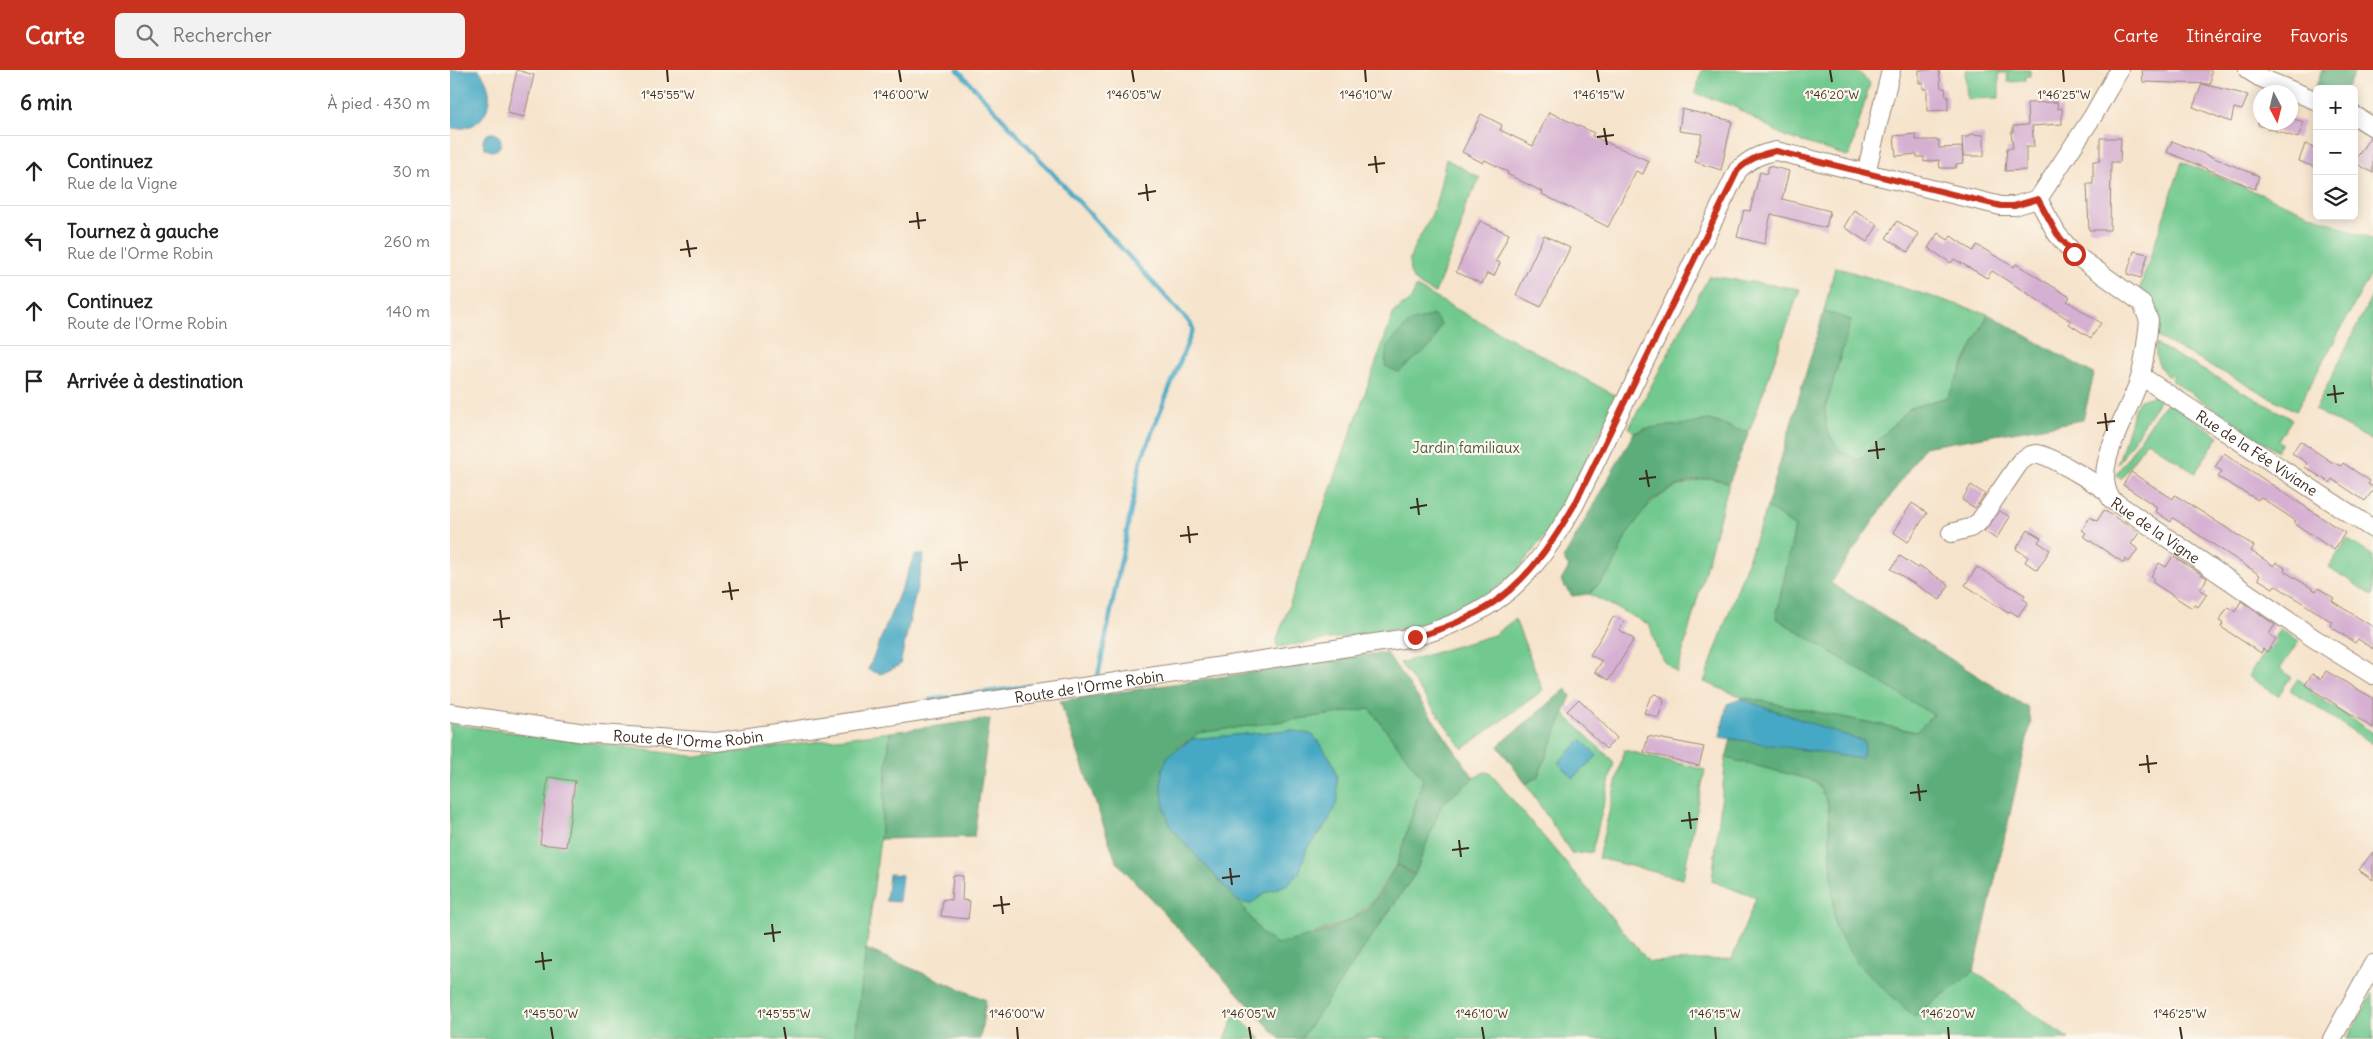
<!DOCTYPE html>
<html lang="fr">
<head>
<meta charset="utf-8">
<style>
	body { margin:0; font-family:Delius,sans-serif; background:#f2f2f2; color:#202124 }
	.controls { position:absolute; right:15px; top:15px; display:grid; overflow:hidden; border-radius:8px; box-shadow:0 2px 12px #0003 }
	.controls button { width:45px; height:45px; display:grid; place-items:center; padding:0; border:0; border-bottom:1px solid #e0e0e0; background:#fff; color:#202124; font:25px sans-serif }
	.compass { position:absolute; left:1803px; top:15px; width:45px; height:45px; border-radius:50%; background:#fff; box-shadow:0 2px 12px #0003; rotate:173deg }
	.stop { position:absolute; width:15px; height:15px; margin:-11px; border:4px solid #c8321e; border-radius:50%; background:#fff }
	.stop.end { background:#c8321e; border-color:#fff; box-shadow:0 1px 5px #0008 }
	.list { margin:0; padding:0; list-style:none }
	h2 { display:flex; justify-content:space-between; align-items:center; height:65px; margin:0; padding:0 20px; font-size:21px }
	h2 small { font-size:16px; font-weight:400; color:#757577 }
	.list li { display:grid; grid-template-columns:32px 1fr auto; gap:15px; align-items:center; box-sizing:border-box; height:70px; padding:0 20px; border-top:1px solid #e0e0e0 }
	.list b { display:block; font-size:19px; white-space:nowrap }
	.list p { margin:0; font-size:16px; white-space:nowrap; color:#757577 }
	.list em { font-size:16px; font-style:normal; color:#757577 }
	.icon { flex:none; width:28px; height:28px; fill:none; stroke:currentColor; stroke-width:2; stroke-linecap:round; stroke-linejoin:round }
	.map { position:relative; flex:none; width:1923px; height:969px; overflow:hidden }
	header { display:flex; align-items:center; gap:30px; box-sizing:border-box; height:70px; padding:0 25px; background:#c8321e; color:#fff }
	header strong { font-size:24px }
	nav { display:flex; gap:28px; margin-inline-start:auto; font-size:18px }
	.search { width:350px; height:45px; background:#f2f2f2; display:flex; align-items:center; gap:12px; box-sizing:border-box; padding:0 18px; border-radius:8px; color:#757577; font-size:19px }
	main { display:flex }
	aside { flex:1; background:#fff }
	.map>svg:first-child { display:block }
	.green { fill:#71c98f; stroke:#567a56 }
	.forest { fill:#5cad7a; stroke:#4c6c4c }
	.water { fill:#44a8c4; stroke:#406971 }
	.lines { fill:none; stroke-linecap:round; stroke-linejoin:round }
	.stream { stroke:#44a8c4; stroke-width:4.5 }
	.building { fill:#d6b0d2 }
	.minor-casing { stroke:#988674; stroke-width:20 }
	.minor { stroke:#fff; stroke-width:18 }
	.route { stroke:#c8321e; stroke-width:6 }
	.ticks { fill:none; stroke:#3b2a1e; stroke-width:2 }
	.labels { text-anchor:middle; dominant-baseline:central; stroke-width:4.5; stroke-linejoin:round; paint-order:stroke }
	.park-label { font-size:15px; fill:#4b5a40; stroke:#fbf7ec }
	.street-label { font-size:15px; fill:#3b2a1e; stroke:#fbf7ec }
	.ticks-label { font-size:12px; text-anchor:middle; fill:#3b2a1e; stroke:#fbf7ec; stroke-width:4.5; stroke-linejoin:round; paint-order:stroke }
</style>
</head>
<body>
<header>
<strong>Carte</strong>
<div class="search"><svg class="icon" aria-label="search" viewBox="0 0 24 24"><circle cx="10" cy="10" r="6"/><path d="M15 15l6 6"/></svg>Rechercher</div>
<nav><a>Carte</a><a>Itinéraire</a><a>Favoris</a></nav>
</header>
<main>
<aside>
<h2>6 min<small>À pied · 430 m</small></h2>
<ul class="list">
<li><svg class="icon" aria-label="ahead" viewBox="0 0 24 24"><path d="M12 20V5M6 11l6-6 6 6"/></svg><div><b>Continuez</b><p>Rue de la Vigne</p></div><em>30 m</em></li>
<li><svg class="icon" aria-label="left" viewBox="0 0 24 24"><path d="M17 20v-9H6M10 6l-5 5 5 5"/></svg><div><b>Tournez à gauche</b><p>Rue de l'Orme Robin</p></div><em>260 m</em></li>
<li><svg class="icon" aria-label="ahead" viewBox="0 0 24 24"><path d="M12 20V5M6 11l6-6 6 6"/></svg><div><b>Continuez</b><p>Route de l'Orme Robin</p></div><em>140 m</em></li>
<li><svg class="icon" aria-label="arrive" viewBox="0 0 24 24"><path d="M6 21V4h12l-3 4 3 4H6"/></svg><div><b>Arrivée à destination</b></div></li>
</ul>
</aside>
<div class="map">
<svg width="1923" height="969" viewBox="0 0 1923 969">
	<rect width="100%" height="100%" fill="#fbf7ec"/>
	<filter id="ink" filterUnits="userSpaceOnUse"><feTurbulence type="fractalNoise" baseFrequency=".02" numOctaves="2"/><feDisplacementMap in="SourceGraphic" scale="10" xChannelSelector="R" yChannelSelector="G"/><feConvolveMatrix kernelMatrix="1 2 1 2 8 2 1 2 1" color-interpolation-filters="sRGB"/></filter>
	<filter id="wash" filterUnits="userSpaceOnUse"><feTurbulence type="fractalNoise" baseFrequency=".0096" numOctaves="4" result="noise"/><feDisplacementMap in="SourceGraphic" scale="20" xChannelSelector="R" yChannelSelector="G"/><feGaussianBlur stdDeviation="1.12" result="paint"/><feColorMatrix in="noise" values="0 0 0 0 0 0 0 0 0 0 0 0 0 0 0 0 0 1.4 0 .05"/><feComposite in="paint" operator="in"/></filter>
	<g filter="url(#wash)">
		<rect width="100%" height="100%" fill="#f6e3cb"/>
		<path class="green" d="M1252,0H1407L1420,13L1400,85L1397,86L1334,66L1283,36L1245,23Z
			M1515,0H1549V28L1517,29Z
			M1550,0H1580V6H1576V11L1558,12L1557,3H1550Z
			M996,89L1030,108L1014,139L1010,161L985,223C977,219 965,214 961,205C953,184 977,160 983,141C989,125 992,106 996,89Z
			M1732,92L1923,170V200L1846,341L1705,266C1711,240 1710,236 1690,218Z
			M1385,197L1538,244L1498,327L1460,338L1409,390L1390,382L1377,361L1375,339L1401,250L1374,241Z
			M1259,206L1350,219L1299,362H1289L1275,354L1257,350L1241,355L1194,359L1184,363L1179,358Z
			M966,217L1168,327L1104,454L1066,502L1028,533L975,555L827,577L826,572L944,242L961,229Z
			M1923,224V371L1865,340Z
			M1706,274L1842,349L1828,371L1832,373L1827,381L1721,310L1724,305L1721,303L1718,307C1709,297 1704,288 1706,274Z
			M1707,325L1711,328L1668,394L1684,339L1690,330Z
			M1717,332L1769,366L1745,403L1697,371L1671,409L1666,405L1712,337L1714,338Z
			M1260,408L1279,413L1227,603C1209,590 1205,575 1200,555L1139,524C1147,516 1156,508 1162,498C1168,489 1170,476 1176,466C1197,429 1219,415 1260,408Z
			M1317,437L1345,457L1326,548L1483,644L1467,662L1292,627L1254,612Z
			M1897,469L1923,486V526L1879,497Z
			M1065,549L1093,620L1013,679L950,593L1044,565Z
			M1830,559L1849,571L1830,599L1841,607L1828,626L1798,606Z
			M1848,609L1862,619L1861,622L1923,663V674L1840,620Z
			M920,639L973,709L947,794L923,831L902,849L851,869L827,874L813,865L788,831L800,834L817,822L838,814L849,803L857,778L877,754L887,708L882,691L863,665L840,660L742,669L747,663Z
			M1114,644L1164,692L1142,782L1122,784L1076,714L1088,706Z
			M0,654L248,687L440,662L430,769L405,969H0Z
			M1174,680L1255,700L1233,809L1148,788Z
			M1276,688L1366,711L1378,733L1385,858L1464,947L1524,901L1619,969H851L965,804L991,735L1024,708L1035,702L1040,703L1199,892L1282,889L1306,828L1262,811Z
			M1923,923V969H1897Z
			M786,943L811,969H775Z"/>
		<path class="forest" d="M1872,0H1906L1896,19H1873L1866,16Z
			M1374,241L1401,250L1375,339L1377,361L1390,381L1409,390L1460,338L1498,327L1538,244L1644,304L1633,350L1474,377L1381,513L1578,638L1581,652L1524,901L1464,947L1408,894L1385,858L1378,733L1366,711L1276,688L1292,627L1466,662L1483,645L1326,548L1345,457L1317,437Z
			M983,245L991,254L982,275L948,302L935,296L937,276L960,252Z
			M1257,350C1272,353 1285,361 1299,362L1279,413L1260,408L1240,411L1222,418L1200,432L1176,466L1163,498L1139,524L1122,526L1111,511L1119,497L1113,489L1184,363C1207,353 1233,358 1257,350Z
			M936,582L1024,708L991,735L965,804L947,794L973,709L920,639L747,663L742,669L728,677L722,759L788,831L813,865L827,874C859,867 902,857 924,831C933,820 939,807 947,795L964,805L851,969H830L666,791L610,631Z
			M1116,619L1121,626L1088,706L1076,714L1048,676Z
			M540,649L524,767L430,769L440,662Z
			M416,879L536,930L530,969H405Z"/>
		<path class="water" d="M0,0H29C51,26 36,64 0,58Z
			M33 72a9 9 0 1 1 18 0a9 9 0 1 1-18 0Z
			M465,485H474L450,595L431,604L418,600Z
			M1291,629L1415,672L1412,689L1270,667L1277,634Z
			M840,660L863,665L873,678L882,691L887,708L888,730L877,754L857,778L849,803L838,814L817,822L800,834L788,831L722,759L715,741L711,716L712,700L718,686L742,669Z
			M1132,670L1147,686L1123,708L1108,692Z
			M439,804L452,805L449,832L436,831Z"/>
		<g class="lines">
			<path class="stream" d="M508,0L740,253L743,259L691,390L648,606
				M480,630L607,612"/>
		</g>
		<g id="blocks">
			<path class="building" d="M67,0L84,5L74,47L57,43Z
				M1469,0H1489L1491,18H1495L1496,26H1498V40L1477,41V19H1473V13H1469Z
				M1692,0H1761V14L1693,12Z
				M1752,14L1798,25L1792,40L1784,38L1781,52L1743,37Z
				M1607,32L1608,39L1612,38V54L1582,56L1584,77H1576V100L1555,101L1557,78H1563L1561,62H1563V56L1578,55L1577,33Z
				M1232,39L1282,51L1271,100L1245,92L1252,64L1229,61Z
				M1099,42L1144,63L1142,66L1199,91L1193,104L1186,101L1158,157L1092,124L1093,122L1057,104L1058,102L1035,90L1033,93L1012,82L1031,44L1052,55L1050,60L1083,76Z
				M1840,48L1854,52L1848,68L1808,55V52H1840Z
				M1466,64V70H1489V78L1512,77L1513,93L1506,94V98H1490L1489,90L1474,92V87H1467V84L1446,86L1444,66Z
				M1519,64L1534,65V86H1513L1512,67H1519Z
				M1920,67L1923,68V103L1904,92Z
				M1650,68H1671L1670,92H1661L1660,160H1639L1637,114H1643V91H1650Z
				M1722,71L1809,106L1805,119L1717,82Z
				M1855,74L1867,79V98L1849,91Z
				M1319,96L1339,101L1332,129L1380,141L1376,158L1321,144L1314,174L1287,167L1294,140L1300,141L1310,102L1317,104Z
				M1404,140L1428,155L1417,172L1394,157Z
				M1030,151L1059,164L1046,191L1050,193L1044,206L1037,203L1032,214L1006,202Z
				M1447,151L1469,164L1458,182L1436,168Z
				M1488,163L1498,170L1501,166L1523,181L1527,175L1564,197L1566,194L1620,227L1617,231L1651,253L1641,268L1619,254L1621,251L1542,201L1537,208L1504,189L1501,193L1478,178Z
				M1094,165L1120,178L1091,237L1066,225Z
				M1684,181L1698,184L1691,208L1677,204Z
				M1850,371L1880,391L1891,396L1893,393L1920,411L1918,414L1923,417V420L1915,431L1882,409L1880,413L1855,397L1857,393L1842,383Z
				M1774,383L1895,463L1884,480L1844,453L1846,451L1810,427L1808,430L1768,407L1772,401L1765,397Z
				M1681,402L1723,429L1725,425L1780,460L1804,476L1801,481L1824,496L1826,492L1835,498L1834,501L1866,521L1868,518L1884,528L1882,531L1923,557V579L1908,569L1905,573L1880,556L1882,552L1825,515L1823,518L1808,509L1810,505L1723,448L1721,452L1705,441L1707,437L1673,415Z
				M1521,415L1535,424L1525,438L1512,430Z
				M1462,433L1477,443L1458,472L1443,462Z
				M1654,440L1689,463L1681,474L1688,479L1679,492L1676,489L1674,493L1633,466L1636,463L1632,460L1640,447L1647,451Z
				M1550,441L1560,447L1546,469L1534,461Z
				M1578,460L1591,468L1588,472L1600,480L1587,500L1575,492L1578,487L1566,479Z
				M1450,486L1468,498L1470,496L1499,515L1490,530L1441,499Z
				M1723,486L1757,508L1750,520L1757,524L1748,537L1744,535L1742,538L1702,512L1704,508L1701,506L1709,493L1716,497Z
				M1527,497L1575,525L1573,529L1578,532L1568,546L1560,541L1558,543L1515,515Z
				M1791,531L1825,555L1819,564L1826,569L1817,582L1813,579L1811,583L1771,557L1773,553L1769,551L1778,537L1785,542Z
				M1164,546L1174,552L1169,560L1184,569L1159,610L1145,602L1152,591L1140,585Z
				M1876,601L1923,628V658L1855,615L1862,604L1871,609Z
				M1205,624L1212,627L1214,632L1208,648L1194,643L1200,628Z
				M1129,629L1167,668L1156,679L1117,641Z
				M1198,666L1254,677L1249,696L1194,682Z
				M98,707L125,711L116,777L90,774Z
				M1923,782V810L1909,800Z
				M503,805L513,806L512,830L520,831L518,849L491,846L493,829L501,830Z"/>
		</g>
	</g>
	<g filter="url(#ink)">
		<use href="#blocks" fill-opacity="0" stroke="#988674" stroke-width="1"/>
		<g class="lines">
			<defs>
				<g id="minor">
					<path d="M1798,0L1809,7L1867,31"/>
					<path d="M1904,45L1923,57"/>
					<path d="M1416,103L1441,0"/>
					<path id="s1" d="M1588,129L1607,164L1624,184L1692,233L1699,251C1697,269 1695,287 1691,304C1683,339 1638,398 1662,430L1865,569L1923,605"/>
					<path id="s2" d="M1691,306L1923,459"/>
					<path d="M1501,463L1520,458L1529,452L1570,392C1575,388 1580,384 1587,384C1598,384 1645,413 1656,421"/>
					<path id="s3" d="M0,643L135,663L266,672L965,567C1049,543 1082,508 1125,434L1288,100C1300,89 1310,84 1326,81L1551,136H1564L1588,129L1643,46L1669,0"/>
					<path d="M1882,969L1923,894"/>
				</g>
			</defs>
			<use href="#minor" class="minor-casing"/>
			<use href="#minor" class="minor"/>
		</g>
	</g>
	<g class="lines" filter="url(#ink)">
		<path class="route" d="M965,567C1049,544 1082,508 1125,434L1288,100C1300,89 1310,84 1326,81L1551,136H1564L1588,129L1607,164L1624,184"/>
	</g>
	<path class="ticks" d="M217,0L218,12M449,0L451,12M682,0L684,12M915,0L916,12M1147,0L1149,12M1380,0L1382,12M1613,0L1614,12M1154,58L1157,75M1147,67L1164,65M925,86L927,103M918,95L935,93M696,114L698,131M688,124L706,121M467,142L469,159M459,152L476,150M237,170L240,187M230,180L247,178M1884,315L1886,333M1877,325L1894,323M1655,343L1657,361M1647,353L1665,351M1426,371L1428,389M1418,381L1435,379M1196,400L1199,417M1189,409L1206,407M967,428L969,445M960,438L977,435M738,456L740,473M730,466L748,464M509,484L511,501M501,494L518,492M279,512L282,530M272,522L289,520M50,540L52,558M43,550L60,548M1697,685L1699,703M1689,695L1707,693M1468,714L1470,731M1460,723L1477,721M1239,742L1241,759M1231,751L1248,749M1009,770L1011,787M1002,780L1019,778M780,798L782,815M772,808L790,806M551,826L553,844M543,836L560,834M322,854L324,872M314,864L331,862M92,882L94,900M85,892L102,890M101,957L103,969M334,957L336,969M567,957L568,969M799,957L801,969M1032,957L1034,969M1265,957L1266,969M1498,957L1499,969M1730,957L1732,969"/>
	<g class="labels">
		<g class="park-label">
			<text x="1016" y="377">Jardin familiaux</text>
		</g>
		<g class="street-label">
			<text stroke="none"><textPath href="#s2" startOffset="139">Rue de la Fée Viviane</textPath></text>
			<text stroke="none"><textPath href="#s1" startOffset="410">Rue de la Vigne</textPath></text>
			<text stroke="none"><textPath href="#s3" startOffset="645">Route de l'Orme Robin</textPath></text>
			<text stroke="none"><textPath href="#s3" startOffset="240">Route de l'Orme Robin</textPath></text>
		</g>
	</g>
	<g class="ticks-label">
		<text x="218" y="29">1°45'55"W</text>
		<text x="451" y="29">1°46'00"W</text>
		<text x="684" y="29">1°46'05"W</text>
		<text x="916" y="29">1°46'10"W</text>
		<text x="1149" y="29">1°46'15"W</text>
		<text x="1382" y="29">1°46'20"W</text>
		<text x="1614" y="29">1°46'25"W</text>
		<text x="101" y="948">1°45'50"W</text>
		<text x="334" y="948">1°45'55"W</text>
		<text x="567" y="948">1°46'00"W</text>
		<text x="799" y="948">1°46'05"W</text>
		<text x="1032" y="948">1°46'10"W</text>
		<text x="1265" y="948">1°46'15"W</text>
		<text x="1498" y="948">1°46'20"W</text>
		<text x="1730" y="948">1°46'25"W</text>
	</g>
</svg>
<div class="controls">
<button>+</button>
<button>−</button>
<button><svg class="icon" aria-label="layers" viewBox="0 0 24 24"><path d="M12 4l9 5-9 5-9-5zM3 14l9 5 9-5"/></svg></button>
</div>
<svg class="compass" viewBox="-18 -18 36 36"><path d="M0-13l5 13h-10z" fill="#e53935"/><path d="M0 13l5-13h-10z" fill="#757577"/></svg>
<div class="stop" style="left:1624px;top:184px"></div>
<div class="stop end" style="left:965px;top:567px"></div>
</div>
</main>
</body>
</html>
